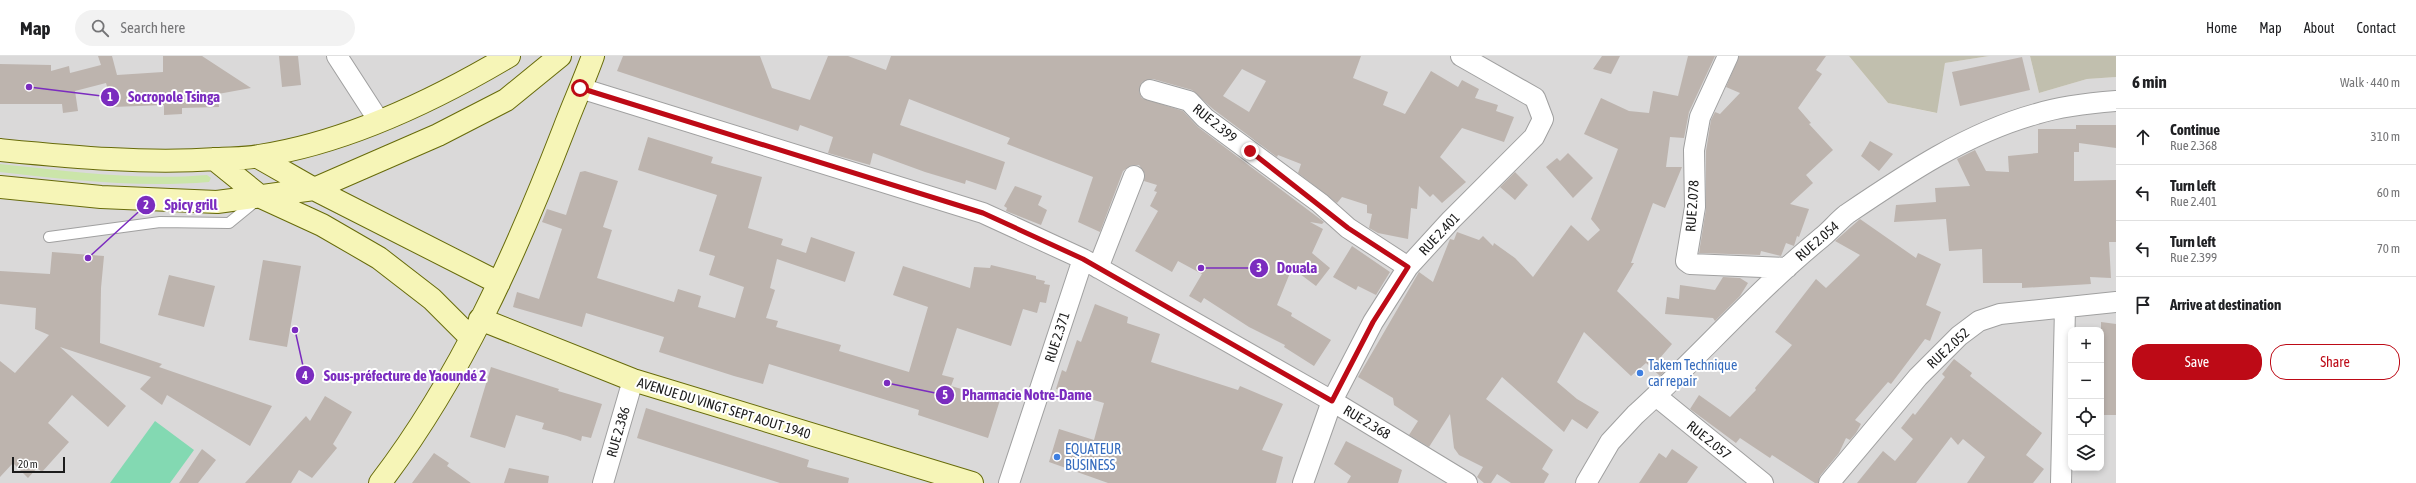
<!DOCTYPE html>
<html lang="en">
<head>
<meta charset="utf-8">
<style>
	body { margin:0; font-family:"Asap Condensed",sans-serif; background:#f2f2f2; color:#202124 }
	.controls { position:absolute; right:12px; bottom:12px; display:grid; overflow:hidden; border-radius:8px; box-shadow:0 2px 6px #0003 }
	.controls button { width:36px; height:36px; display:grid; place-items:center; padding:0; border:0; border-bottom:1px solid #e0e0e0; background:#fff; color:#202124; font:20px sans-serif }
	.scale { position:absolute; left:12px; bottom:10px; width:53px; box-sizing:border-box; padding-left:4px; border:2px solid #1c1c1c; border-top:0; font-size:11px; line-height:14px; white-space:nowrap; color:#1c1c1c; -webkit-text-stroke:3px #fff; paint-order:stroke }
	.stop { position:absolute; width:12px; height:12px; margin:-9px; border:3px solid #bd0a16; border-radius:50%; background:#fff }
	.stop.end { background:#bd0a16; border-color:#fff; box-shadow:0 1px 4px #0008 }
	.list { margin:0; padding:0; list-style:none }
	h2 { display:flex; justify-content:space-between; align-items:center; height:52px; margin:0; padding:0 16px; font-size:17px }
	h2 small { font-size:13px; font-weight:400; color:#757577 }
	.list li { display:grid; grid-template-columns:26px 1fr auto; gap:12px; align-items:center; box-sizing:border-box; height:56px; padding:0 16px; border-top:1px solid #e0e0e0 }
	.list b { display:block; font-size:15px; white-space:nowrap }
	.list p { margin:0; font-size:13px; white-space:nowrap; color:#757577 }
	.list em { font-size:13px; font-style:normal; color:#757577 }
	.actions { display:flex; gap:8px; padding:12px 16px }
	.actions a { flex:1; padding:9px 0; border:1px solid #bd0a16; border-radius:16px; text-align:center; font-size:14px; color:#bd0a16 }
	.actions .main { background:#bd0a16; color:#fff }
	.icon { flex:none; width:22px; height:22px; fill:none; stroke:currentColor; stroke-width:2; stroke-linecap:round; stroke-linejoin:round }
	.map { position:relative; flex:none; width:2116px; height:427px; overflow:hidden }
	header { display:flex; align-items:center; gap:24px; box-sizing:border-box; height:56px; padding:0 20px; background:#fff; border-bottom:1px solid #e0e0e0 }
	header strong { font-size:19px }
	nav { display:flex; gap:22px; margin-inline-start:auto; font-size:14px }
	.search { width:280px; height:36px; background:#f2f2f2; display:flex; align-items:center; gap:10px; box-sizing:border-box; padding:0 14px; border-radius:22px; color:#757577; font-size:15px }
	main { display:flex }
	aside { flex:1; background:#fff }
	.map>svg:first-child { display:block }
	.residential { fill:#dad9d9; fill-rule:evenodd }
	.construction { fill:#c1bfae }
	.grass { fill:#cbe5a9 }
	.pitch { fill:#83d9b2 }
	.building { fill:#bdb4ae; fill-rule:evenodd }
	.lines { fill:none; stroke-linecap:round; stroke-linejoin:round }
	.lane-casing { stroke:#a0a0a0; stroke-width:12 }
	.street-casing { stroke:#a0a0a0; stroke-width:22 }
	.secondary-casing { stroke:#676b0a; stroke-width:24 }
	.lane { stroke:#fff; stroke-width:10 }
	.street { stroke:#fff; stroke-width:20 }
	.secondary { stroke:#f6f5b7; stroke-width:22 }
	.route { stroke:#bd0a16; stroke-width:5 }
	.shop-dot { fill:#3f7fe0; stroke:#fff; stroke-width:1.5 }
	.labels { text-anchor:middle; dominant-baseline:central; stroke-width:4; stroke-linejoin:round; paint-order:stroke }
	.street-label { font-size:14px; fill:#1c1c1c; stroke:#fff }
	.shop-label { font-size:14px; fill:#366cbe; stroke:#fff; text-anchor:start }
	.leader { fill:none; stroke:#7b2cbf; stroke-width:1.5 }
	.callout-dot { fill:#7b2cbf; stroke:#fff; stroke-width:1.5 }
	.mark-label { font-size:12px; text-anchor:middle; font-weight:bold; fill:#fff }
	.callout-label { font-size:15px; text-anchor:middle; font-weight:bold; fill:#7b2cbf; stroke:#fff; stroke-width:4; stroke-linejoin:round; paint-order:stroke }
</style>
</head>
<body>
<header>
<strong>Map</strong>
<div class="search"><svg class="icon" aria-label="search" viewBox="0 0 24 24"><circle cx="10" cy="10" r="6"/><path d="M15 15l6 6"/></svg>Search here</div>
<nav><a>Home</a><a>Map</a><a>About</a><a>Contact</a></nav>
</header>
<main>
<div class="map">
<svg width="2116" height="427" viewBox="0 0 2116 427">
	<rect width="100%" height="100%" fill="#ede8e2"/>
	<path class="residential" d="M0,0H1849L1888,47L1936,57L1945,7L1989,0H2030L2039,37L2087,23L2116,21V427H0ZM2071,274H2101V412H2071Z"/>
	<path class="construction" d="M1849,0H1989L1945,7L1937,57L1888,47Z
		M2030,0H2116V21L2087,23L2039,37Z"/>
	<path class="grass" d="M0,108C69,115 137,125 207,119L211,122L209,126C138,132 70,124 0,116Z"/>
	<path class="pitch" d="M155,365L194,394L170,427H110Z"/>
	<path class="building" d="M98,0H112L117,19L163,16V0H202L251,32L218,38L219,51L182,52V58L164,59V49L113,51L106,27L75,35L78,55L63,57L62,48H0V8L51,9V15L69,10L70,17L101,9Z
		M279,0H298L301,29L282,31Z
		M623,0H760L772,32L810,44L828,0H848L886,14L891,0H1361L1353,22L1388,36L1383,49L1405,58L1431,15L1458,31L1462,24L1479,33L1475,42L1498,49L1496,55L1514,61L1504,86L1462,72L1440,101L1466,126L1442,147L1433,138L1430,141L1419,130L1417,153L1411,152L1408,183L1378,177L1369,172L1372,158L1367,157V149L1342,141L1337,147L1298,117L1301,108L1278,99L1277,101L1213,53L1192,34L1153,23L1142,26L1139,36L1142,42L1183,55L1198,71L1324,166L1322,168L1310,166L1323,173L1312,197L1330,212L1316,230L1292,212L1277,249L1292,257L1291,260L1331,284L1314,310L1284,291L1285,289L1249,271L1204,242L1201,247L1189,240L1202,218L1178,205L1172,216L1135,195L1158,155L1150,150L1157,136L1154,135L1157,129L1144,125L1145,118L1139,109H1132L1123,115L1100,176L1078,166L1093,121L1007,88L1010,82L909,43L900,69L1005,106L996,134L966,124L965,128L925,116L873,97L870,109L828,97L833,81L800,69L798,75L617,15ZM1242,13L1266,25L1249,56L1223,40Z
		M1602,0H1620L1611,18L1593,13Z
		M1688,0H1715L1689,56L1684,82L1670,81L1666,111H1682L1665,152L1653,147L1631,207H1634L1617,235L1672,288L1660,302L1670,310L1660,320L1646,307L1631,320L1584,276L1557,326L1577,343L1599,356L1587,373L1572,363L1564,376L1502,321L1486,343L1553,394L1542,413L1549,418L1544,427H1511L1497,418L1491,427H1484L1477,421L1483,411L1459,399L1454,392L1450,358L1429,391L1409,379L1418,365L1394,349L1393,342L1358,321L1419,216L1433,226L1450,183L1454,184L1457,176L1479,184L1483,180L1493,190L1494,187L1515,202L1533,221L1571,169L1588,185L1600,174L1591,163L1618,93L1584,78L1601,42L1629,55L1649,57L1653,35L1678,40Z
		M1739,0H1826L1816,14L1822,18L1798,52L1811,67L1809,68L1833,94L1806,119L1813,127L1790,148L1809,153L1799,181L1797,180L1794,190L1786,187L1781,200L1761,195L1760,199L1699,197L1706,153V95L1711,64L1715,56L1720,58L1740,37L1726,31Z
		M2022,1L2030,34L1960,50L1952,16Z
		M2076,69H2116V92L2079,87V96H2074V125L2116,124V186H2109L2111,222L2090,221L2091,228L2022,232V227H1983L1982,193L1949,195L1946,163L1894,166L1896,149L1936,146L1935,132L1970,130L1957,103L1975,94L1986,115L2009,116L2008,100L2038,97V73H2076Z
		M648,81L713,101L711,107L762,121L748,172L783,183L781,189L806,197L811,181L855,196L845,226L777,203L770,232L775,234L766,262L778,265L776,271L841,289L839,295L909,316L928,251L893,239L903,210L970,232L974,211L990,212L991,209L1036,220V223L1045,225L1044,228L1050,229L1046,247L1040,246L1037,257L1023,253L1011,290L957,272L942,319L954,322L951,330L1000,344L988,382L918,359L919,354L769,308L763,328L734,320L659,296L664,281L586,257L582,271L513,251L517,236L539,243L562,173L542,166L547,153L566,159L580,116L585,115L618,125L603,171L612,174L597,222L674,246L678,233L701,240L698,251L735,262L744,231L709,219L715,200L699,195L717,139L638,114Z
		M1870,85L1893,98L1879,115L1861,100Z
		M1568,97L1593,122L1573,142L1546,111L1557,102L1560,105Z
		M1515,116L1528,129L1515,144L1500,131Z
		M1015,130L1042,140L1038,149L1047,154L1041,169L1006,155L1007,152L1004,150Z
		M1860,163L1916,202L1918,197L1941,208L1926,249L1941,256L1930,285L1925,283L1891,328L1888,326L1855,364L1861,368L1856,377L1850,384L1846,382L1839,397L1820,420L1818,427H1815L1772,399L1770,402L1740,382L1736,387L1690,353L1699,339L1730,361L1756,334L1755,332L1792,289L1775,276L1816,223L1826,232L1860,199L1835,185Z
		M1352,190L1390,216L1376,239L1358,230L1356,234L1333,221Z
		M52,196L104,200L101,232L100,287L162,308L159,311L272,350L250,390L167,339L162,349L140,333L151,321L60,291L126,350L108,371L72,339L48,367L69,386L42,416L37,412L28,422L13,407L0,421V305L15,317L49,279L35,273L36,252L0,248V215L50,218Z
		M263,204L301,210L287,291L249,284Z
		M169,219L215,230L204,271L158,259Z
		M1723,221L1740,222L1748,227L1740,240L1715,265L1713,262L1665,258L1667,241L1679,243L1680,229L1715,234Z
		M1095,248L1128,261L1127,267L1160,278L1151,306L1238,334L1240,330L1283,348L1262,394L1283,401L1276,427H1108L1049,406L1059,373L1094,384L1104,347L1056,333L1062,314L1066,316L1077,284L1081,286Z
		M2101,266L2116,268V359H2101Z
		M1954,303L1972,317L1970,320L2042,377L2026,399L2044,413L2033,427H1967L1985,401L1963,383L1958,389L1951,381L1916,427H1857L1883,395L1895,405L1913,383L1901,372L1913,357L1915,359L1945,321L1942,318Z
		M491,311L559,333L558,335L602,348L591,382L582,380L581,385L567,380L542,373L544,367L516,359L505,392L470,381Z
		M325,340L352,356L333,388L337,392L312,422L299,414L291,427H245L306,360L310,365Z
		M646,352L809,404L807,411L849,422L848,427H780L637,382Z
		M1346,385L1402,414L1398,427H1347L1351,420L1334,408Z
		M202,393L216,404L198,427H179Z
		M1672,393L1698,411L1687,427H1639L1659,397L1666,402Z
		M434,397L449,407L447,410L471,427H412Z
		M509,412L549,420L548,427H504Z"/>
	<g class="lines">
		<defs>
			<path id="lane" d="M49,181L160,166L229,167L256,145"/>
			<path id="street" d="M337,0L379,65
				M1728,0L1700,61L1694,94L1695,151L1686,205L1690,208L1787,212
				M580,32L983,157L1083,203L1332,345L1467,427
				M1150,34L1189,45L1205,62L1320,147L1348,172L1408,211
				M1098,212L1134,120
				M1656,340L1763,427
				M603,427L633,324
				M1009,427L1083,203
				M1303,427L1332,345L1373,266L1408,211L1451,164L1534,81L1543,63L1535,42L1461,0
				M1586,427L1610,386L1635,359C1698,302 1755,236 1821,182C1830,175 1838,165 1847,158C1906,118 1967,77 2036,58C2062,50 2089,47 2116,45
				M1829,427L1918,321L1959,280L1979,265L2000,258L2116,246
				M2061,427L2065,252"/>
			<path id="secondary" d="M0,94C73,101 144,108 217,103C230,102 245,103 259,100C345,87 435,44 509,0
				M258,101L314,133L499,227
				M214,103L261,141L322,169L379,202L432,243L470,281
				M0,131L101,141L217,146L314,133L438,79L506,44L560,0
				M480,263L633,324L972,427
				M380,427C461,321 516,197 564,73C573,49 584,25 593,0"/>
		</defs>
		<use href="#lane" class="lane-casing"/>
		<use href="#street" class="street-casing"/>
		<use href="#secondary" class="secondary-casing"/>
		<use href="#lane" class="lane"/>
		<use href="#street" class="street"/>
		<use href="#secondary" class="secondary"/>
	</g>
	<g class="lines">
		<path class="route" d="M580,32L983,157L1083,203L1332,345L1373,266L1408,211L1348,172L1250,95"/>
	</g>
	<g class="shop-dot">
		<circle cx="1640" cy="317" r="4"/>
		<circle cx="1057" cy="401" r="4"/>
	</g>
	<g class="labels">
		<g class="street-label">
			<text transform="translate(1215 67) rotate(39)">RUE 2.399</text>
			<text transform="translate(1692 150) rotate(-86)">RUE 2.078</text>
			<text transform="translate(1439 178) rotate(-47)">RUE 2.401</text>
			<text transform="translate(1817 185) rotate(-41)">RUE 2.054</text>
			<text transform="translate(1057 281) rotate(-72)">RUE 2.371</text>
			<text transform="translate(1948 292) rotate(-43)">RUE 2.052</text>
			<text transform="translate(724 352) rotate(17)">AVENUE DU VINGT SEPT AOUT 1940</text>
			<text transform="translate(1367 366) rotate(31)">RUE 2.368</text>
			<text transform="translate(618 376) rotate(-74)">RUE 2.386</text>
			<text transform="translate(1709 384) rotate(39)">RUE 2.057</text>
		</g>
		<g class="shop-label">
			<text x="1648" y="309">Takem Technique<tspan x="1648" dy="16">car repair</tspan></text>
			<text x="1065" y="393">EQUATEUR<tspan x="1065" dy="16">BUSINESS</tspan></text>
		</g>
	</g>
	<path class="leader" d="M29 31L110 41M88 202L146 149M1201 212L1259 212M295 274L305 319M887 327L945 339"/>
	<g class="callout-dot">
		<circle cx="29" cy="31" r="4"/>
		<circle cx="88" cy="202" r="4"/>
		<circle cx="1201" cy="212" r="4"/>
		<circle cx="295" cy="274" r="4"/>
		<circle cx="887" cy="327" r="4"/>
		<circle cx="110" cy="41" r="10"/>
		<circle cx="146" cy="149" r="10"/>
		<circle cx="1259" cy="212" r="10"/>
		<circle cx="305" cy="319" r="10"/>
		<circle cx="945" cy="339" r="10"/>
	</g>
	<g class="mark-label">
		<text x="110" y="45">1</text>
		<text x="146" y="153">2</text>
		<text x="1259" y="216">3</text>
		<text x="305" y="324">4</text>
		<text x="945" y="343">5</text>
	</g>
	<g class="callout-label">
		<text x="174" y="46">Socropole Tsinga</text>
		<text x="191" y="154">Spicy grill</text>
		<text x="1297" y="217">Douala</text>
		<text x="405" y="325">Sous-préfecture de Yaoundé 2</text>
		<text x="1027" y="344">Pharmacie Notre-Dame</text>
	</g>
</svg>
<div class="controls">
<button>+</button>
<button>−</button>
<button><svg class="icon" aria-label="locate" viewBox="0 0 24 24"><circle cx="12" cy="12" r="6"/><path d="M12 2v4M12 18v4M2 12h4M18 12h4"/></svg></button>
<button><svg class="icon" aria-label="layers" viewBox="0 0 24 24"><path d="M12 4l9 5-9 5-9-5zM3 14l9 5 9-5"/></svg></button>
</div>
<div class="scale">20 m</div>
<div class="stop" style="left:580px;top:32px"></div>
<div class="stop end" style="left:1250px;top:95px"></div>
</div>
<aside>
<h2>6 min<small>Walk · 440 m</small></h2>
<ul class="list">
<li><svg class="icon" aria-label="ahead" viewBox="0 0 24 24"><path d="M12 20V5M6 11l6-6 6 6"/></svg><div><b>Continue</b><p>Rue 2.368</p></div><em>310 m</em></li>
<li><svg class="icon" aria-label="left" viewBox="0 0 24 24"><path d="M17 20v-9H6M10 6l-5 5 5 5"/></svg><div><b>Turn left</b><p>Rue 2.401</p></div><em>60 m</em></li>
<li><svg class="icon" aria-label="left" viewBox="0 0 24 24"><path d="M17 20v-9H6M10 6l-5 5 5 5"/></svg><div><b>Turn left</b><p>Rue 2.399</p></div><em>70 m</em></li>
<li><svg class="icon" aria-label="arrive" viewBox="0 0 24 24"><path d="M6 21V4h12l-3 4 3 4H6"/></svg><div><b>Arrive at destination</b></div></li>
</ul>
<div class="actions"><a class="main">Save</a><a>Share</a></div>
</aside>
</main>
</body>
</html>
